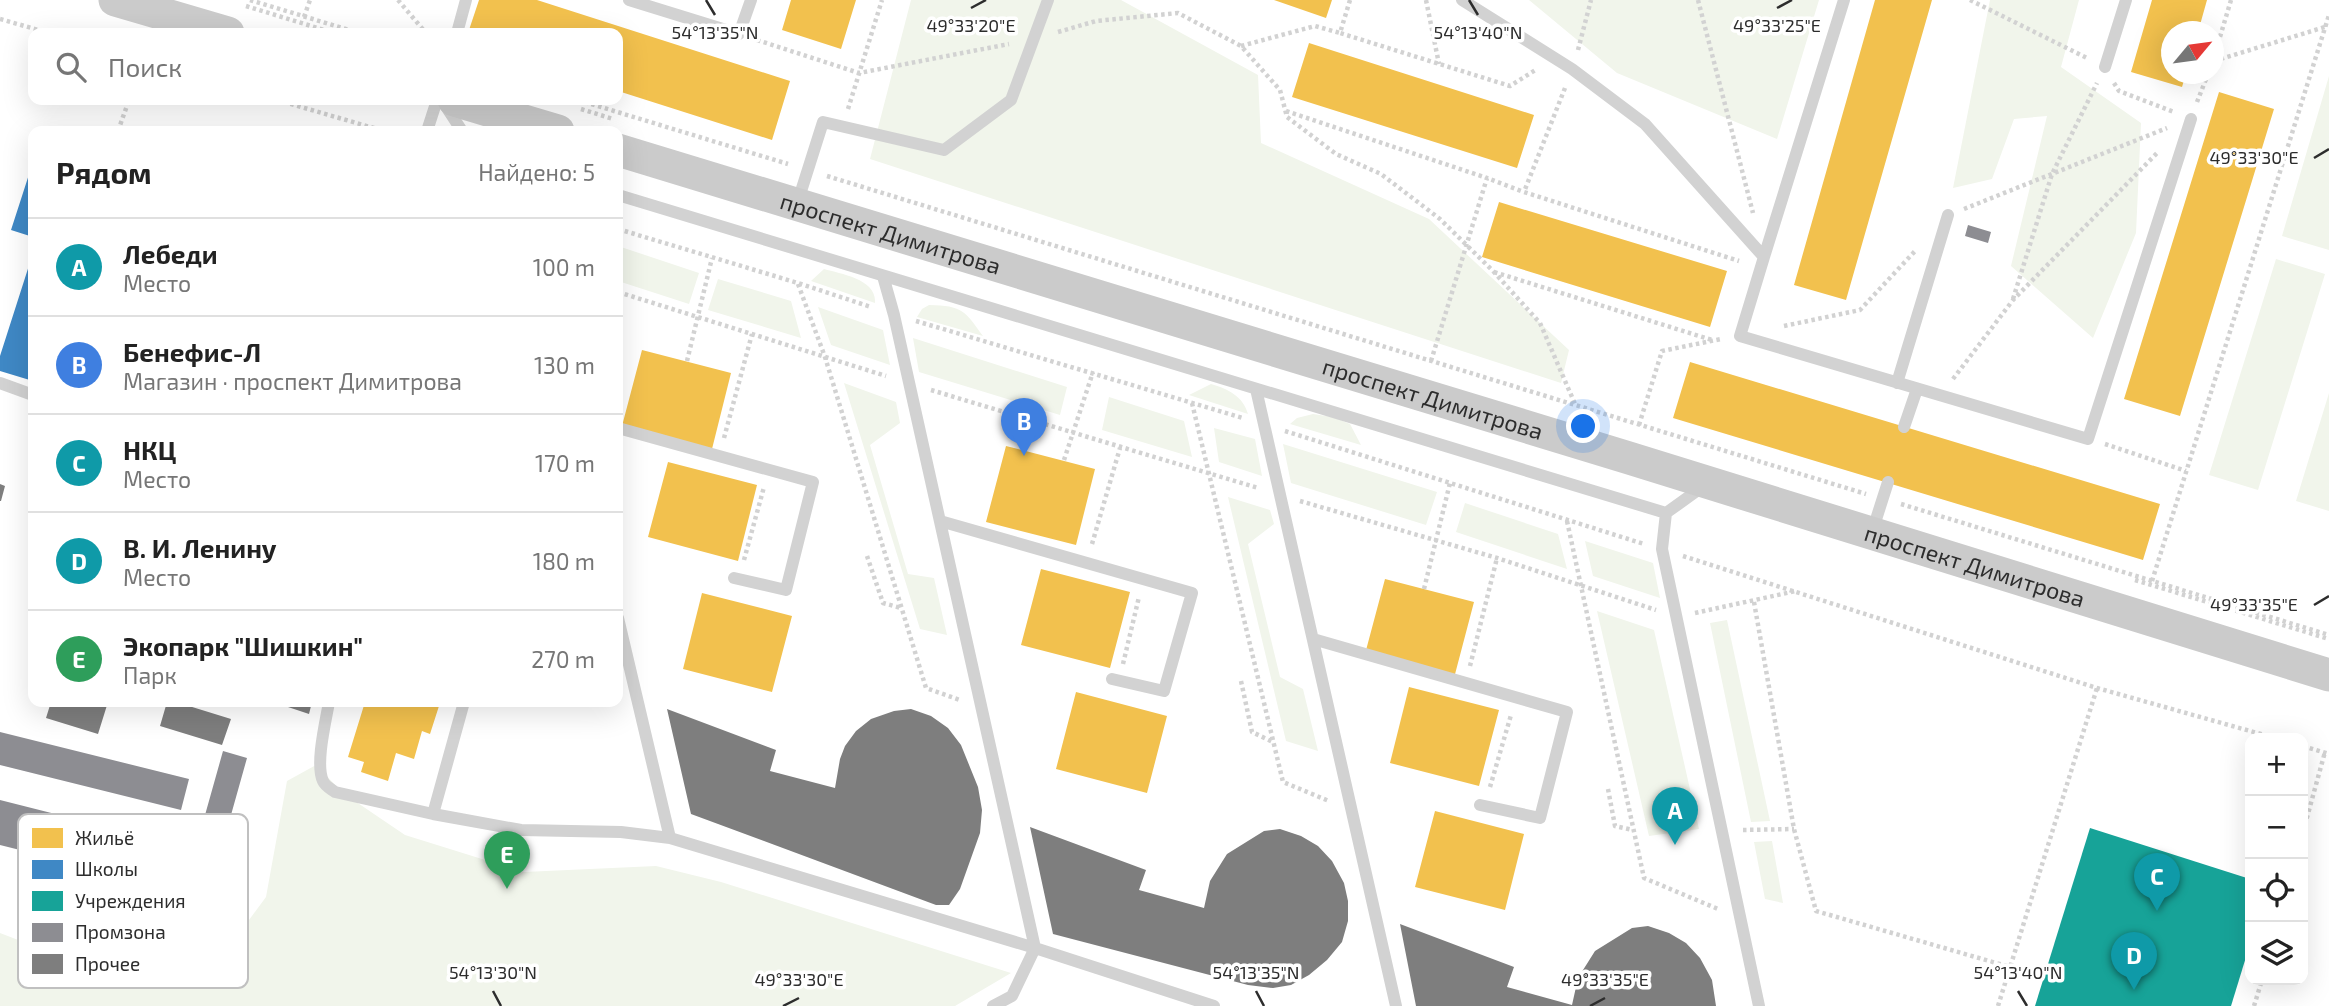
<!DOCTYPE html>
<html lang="ru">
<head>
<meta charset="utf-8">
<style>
	body { margin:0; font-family:"Exo 2",sans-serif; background:#f6f6f6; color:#222 }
	.controls { position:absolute; right:21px; bottom:21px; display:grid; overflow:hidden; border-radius:14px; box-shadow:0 7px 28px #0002 }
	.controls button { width:63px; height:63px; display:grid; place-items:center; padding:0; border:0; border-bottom:2px solid #e0e0e0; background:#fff; color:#222; font:35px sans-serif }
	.compass { position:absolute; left:2161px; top:21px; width:63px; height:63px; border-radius:50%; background:#fff; box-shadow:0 7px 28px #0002; rotate:61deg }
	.you { position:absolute; left:1584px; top:427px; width:24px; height:24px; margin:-18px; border:5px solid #fff; border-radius:50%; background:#1a73e8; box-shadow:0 0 0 10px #1a73e833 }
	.badge { display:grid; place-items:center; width:46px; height:46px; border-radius:50%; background:#b45309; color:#fff; font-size:23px; font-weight:700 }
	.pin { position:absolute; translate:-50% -58px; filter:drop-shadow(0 2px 4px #0008) }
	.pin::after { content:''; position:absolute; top:37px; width:24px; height:21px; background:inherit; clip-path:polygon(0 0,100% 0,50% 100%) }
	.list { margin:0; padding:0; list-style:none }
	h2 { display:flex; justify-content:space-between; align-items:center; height:91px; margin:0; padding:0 28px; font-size:30px }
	h2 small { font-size:23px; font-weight:400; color:#767676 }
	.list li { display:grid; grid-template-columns:46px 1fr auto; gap:21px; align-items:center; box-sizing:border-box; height:98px; padding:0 28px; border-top:2px solid #e0e0e0 }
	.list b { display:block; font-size:26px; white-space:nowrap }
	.list p { margin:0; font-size:23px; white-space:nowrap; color:#767676 }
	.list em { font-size:23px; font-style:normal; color:#767676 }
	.icon { flex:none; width:38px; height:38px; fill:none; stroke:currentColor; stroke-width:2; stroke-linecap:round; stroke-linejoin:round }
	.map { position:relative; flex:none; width:2329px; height:1006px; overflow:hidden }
	.search { position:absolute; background:#fff; box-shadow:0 7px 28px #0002; left:28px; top:28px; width:595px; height:77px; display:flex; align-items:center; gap:18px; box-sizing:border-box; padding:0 24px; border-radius:14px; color:#767676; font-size:26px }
	.panel { position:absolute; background:#fff; box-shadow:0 7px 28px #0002; left:28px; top:126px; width:595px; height:581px; border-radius:14px }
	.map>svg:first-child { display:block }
	.green { fill:#f1f5eb }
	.homes { fill:#f2c14e }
	.schools { fill:#3f88c5 }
	.public { fill:#17a398 }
	.industry { fill:#8d8d92 }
	.building { fill:#7e7e7e }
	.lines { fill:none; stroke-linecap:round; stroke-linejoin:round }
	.path { stroke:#d2d2d2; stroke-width:4.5; stroke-dasharray:3.5 3.5; stroke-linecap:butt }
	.lane { stroke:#d2d2d2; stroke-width:12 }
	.secondary { stroke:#cbcbcb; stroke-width:33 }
	.ticks { fill:none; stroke:#2d2d2d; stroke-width:2.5 }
	.labels { text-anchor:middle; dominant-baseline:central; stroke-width:7; stroke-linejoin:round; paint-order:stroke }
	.street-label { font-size:23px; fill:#2d2d2d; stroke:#fff }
	.key { fill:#fff; stroke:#c0c0c0; stroke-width:2 }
	.key-label { font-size:19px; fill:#2d2d2d }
	.ticks-label { font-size:18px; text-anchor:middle; fill:#2d2d2d; stroke:#fff; stroke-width:7; stroke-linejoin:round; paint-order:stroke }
</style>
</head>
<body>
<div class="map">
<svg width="2329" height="1006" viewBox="0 0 2329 1006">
	<rect width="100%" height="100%" fill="#fff"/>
	<path class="green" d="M911,0H1121L1258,75L1261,143L1429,219L1569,350L1561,383L870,159Z
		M1529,0H1819L1777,139L1617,73Z
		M1990,0H2079L2061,67L2141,123L2136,233L2093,338L2011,266L2047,116L2014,119L1992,179L1953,188Z
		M2329,76V250L2282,236Z
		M618,246L699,273L689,304L618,281Z
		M2276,259L2325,274L2258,490L2209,475Z
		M824,269C841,274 877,279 875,303L811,281Z
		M718,279L791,301L801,338L708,310Z
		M929,305C963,306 964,310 983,336L917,317L922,309Z
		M818,307L883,330L890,365L831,345Z
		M913,338L1067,387L1060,415L919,372Z
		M844,383L896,402L900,423L870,445L908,574L934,578L947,635L920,629Z
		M1211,384C1228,389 1243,396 1248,414L1189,395Z
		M2329,393V511L2296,501Z
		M1109,397L1184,421L1192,457L1102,430Z
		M1313,414L1333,417L1350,424L1361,445L1290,424L1297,418Z
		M1214,428L1255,439L1262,476L1219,462Z
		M1283,444L1437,492L1426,525L1291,483Z
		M1228,497L1270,510L1274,524L1248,544L1280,677L1303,689L1318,751L1286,741Z
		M1465,503L1558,534L1567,569L1456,532Z
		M1585,541L1653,563L1660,598L1593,576Z
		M1597,611L1654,630L1699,829L1649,836Z
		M1727,620L1770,821L1751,822L1710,623Z
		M316,765L343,793L405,835L524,872L656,866L721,882L1011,973L955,1006H0V933L130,983L203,982L266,897L287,781Z
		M1772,841L1783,903L1765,899L1754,842Z"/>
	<path class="homes" d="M479,0H537L790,81L772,140L618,91V33H468Z
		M791,0H856L841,49L782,30Z
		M1274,0H1332L1326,18Z
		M1875,0H1932L1846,300L1794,285Z
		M2152,0H2207L2198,32H2172V74H2186L2182,87L2131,72Z
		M1309,43L1534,115L1517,168L1292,97Z
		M2219,92L2274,109L2180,416L2124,399Z
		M1499,202L1727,271L1710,327L1482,257Z
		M642,350L731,373L712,449L622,426Z
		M1690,362L2160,504L2143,560L1673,418Z
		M1006,446L1095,469L1076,545L986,522Z
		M668,462L757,485L738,561L648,537Z
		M1041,569L1130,592L1110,668L1021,645Z
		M1385,579L1474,602L1454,678L1365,654Z
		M702,593L792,616L772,692L683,669Z
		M1409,687L1499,710L1479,786L1390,763Z
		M1076,692L1167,716L1147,793L1056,769Z
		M365,702H432L431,704L439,706L430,734L422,731L414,759L396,753L388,781L361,772L364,762L348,757Z
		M1435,811L1524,834L1505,910L1415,887Z"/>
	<path class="schools" d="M44,126L60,131H43Z
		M33,162V237L11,230Z
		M33,253V381L0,371V356Z"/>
	<path class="public" d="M2090,828L2250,879V944L2231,1006H2035Z"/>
	<path class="industry" d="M1968,225L1991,232L1988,243L1965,236Z
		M0,732L189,779L181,810L0,765Z
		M223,751L247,758L206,904L182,897Z
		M0,800L158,840L148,882L0,845Z"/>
	<path class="building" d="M0,484L5,486L1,501H0Z
		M51,702H108L98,734L46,718Z
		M167,702H176L231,719L222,745L160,726Z
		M273,702H312L309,714Z
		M667,709L776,750L770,771L835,788L840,759L845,746L856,731L871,719L894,711L911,709L931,716L948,728L961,745L978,787L982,810L980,833L960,889L949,905H936L691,814Z
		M1030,827L1146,870L1139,890L1204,908L1210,881L1227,854L1264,831L1280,829L1301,836L1318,846L1332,861L1344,883L1348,901V921L1342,942L1327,960L1309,975L1291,985L1273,988L1248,985L1053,934Z
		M1400,924L1514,967L1507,987L1572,1005L1578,978L1595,951L1632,928L1648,926L1669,933L1686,943L1700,958L1712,980L1716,1006H1416Z"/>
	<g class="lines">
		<path class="path" d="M250,0L359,33
			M398,0L426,33
			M1350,0L1340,33L1510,86L1537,69
			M1426,0L1439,64
			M1698,0L1753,213
			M1970,0L2089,59
			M246,6L334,33
			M304,17L310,0
			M0,19L49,33
			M1058,32L1096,21L1178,13L1241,46L1280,90L1287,117L1336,154L1381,174L1440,219L1493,271L1540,323L1575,404
			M757,40L859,73L1009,44
			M1241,46L1315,26L1340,33
			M1578,50L1591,0
			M2214,57L2231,0
			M2214,61L2325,27
			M2114,83L2119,91L2174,112
			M1565,88L1524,192L1739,261
			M277,100L384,131
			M578,100L788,164
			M2197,102L2208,74
			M581,109L613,119
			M848,109L882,0
			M1286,111L1487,178
			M118,131L129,100
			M827,176L1866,494
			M1964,209L2167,128
			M618,229L798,283L871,307
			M1494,272L1712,340
			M798,284L825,357L926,688L960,700
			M618,292L886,376
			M2013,299L2052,174L2097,83
			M916,321L1243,418
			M1784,326L1860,310L1916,250
			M687,361L712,258
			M1431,361L1487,178L1524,192
			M1953,379L2013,300L2158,152
			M931,390L1258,488
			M1192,403L1283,782L1329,801
			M1639,425L1662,351L1721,339
			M1285,431L1644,544
			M724,438L752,334
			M2105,444L2186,471
			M1064,460L1093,372
			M1300,501L1497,558L1656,610
			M1901,504L2329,635
			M1567,521L1644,878L1718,909
			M1092,544L1120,448
			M867,556L883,603L901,608
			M1683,556L2097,688L2275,738
			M744,560L764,487
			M2135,580L2329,639
			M2152,581L2329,15
			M1424,589L1450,483
			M1754,602L1794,829L1816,911L2010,967
			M1695,613L1796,591
			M1123,664L1139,597
			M1470,666L1497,558
			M1241,681L1252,732L1273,742
			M2303,746L2329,754
			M1490,787L1511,715
			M1608,789L1615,826L1633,830
			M1743,830L1794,829
			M2303,832L2325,752
			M1998,1006L2097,688
			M2254,1006L2262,980"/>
		<path class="lane" d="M629,0L739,34L751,0
			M1462,0L1572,69L1645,124L1764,257L1740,336L2088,439L2191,119
			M457,33L466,0
			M2105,67L2126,0
			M445,105L462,131
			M427,131L437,100
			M618,195L1666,513L1705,485
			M797,204L823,122L944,150L1011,100L1048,0
			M1764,257L1844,0
			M883,276L894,315L1035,948L1012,996L993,1006
			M0,383L33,395
			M1897,383L1948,215
			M1256,389L1396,1006
			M1904,427L1917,389
			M618,428L813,482L786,590L734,578
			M1666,513L1662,549L1759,1006
			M940,521L1192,593L1164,691L1112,679
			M1872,532L1888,482
			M618,618L670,838
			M1313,639L1567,712L1540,818L1480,805
			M329,702C326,720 315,764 323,781C325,786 331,789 335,792L433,814L521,830L621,832L670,838L1035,948L1214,1006
			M433,814L464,702"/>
		<g class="secondary">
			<path d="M115,0L228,33"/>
			<path d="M454,100L558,131"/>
			<path id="s1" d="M618,150L1629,458L2329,675"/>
		</g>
	</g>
	<path class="ticks" d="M706,0L715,15M1469,0L1478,15M971,8L986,0M1777,8L1792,0M2314,158L2329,149M2314,605L2329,596M493,991L501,1006M1256,991L1264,1006M2018,991L2027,1006M783,1006L799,998M1590,1006L1605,998"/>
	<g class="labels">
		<g class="street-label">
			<text stroke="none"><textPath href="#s1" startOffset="285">проспект Димитрова</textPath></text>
			<text stroke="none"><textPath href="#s1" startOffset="852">проспект Димитрова</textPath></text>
			<text stroke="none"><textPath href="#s1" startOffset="1419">проспект Димитрова</textPath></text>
		</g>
	</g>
	<rect x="18" y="814" width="230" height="174" rx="10" class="key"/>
	<rect x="32" y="828" width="31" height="20" fill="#f2c14e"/>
	<rect x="32" y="860" width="31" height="19" fill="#3f88c5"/>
	<rect x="32" y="891" width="31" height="20" fill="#17a398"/>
	<rect x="32" y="923" width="31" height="19" fill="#8d8d92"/>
	<rect x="32" y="954" width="31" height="20" fill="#7e7e7e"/>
	<g class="key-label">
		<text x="75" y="845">Жильё</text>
		<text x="75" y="876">Школы</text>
		<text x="75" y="908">Учреждения</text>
		<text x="75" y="939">Промзона</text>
		<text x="75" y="971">Прочее</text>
	</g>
	<g class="ticks-label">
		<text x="971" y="32">49°33'20"E</text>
		<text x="1777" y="32">49°33'25"E</text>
		<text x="715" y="39">54°13'35"N</text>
		<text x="1478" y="39">54°13'40"N</text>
		<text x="2254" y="164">49°33'30"E</text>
		<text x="2254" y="611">49°33'35"E</text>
		<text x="493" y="979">54°13'30"N</text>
		<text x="1256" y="979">54°13'35"N</text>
		<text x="2018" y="979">54°13'40"N</text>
		<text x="799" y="986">49°33'30"E</text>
		<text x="1605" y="986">49°33'35"E</text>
	</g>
</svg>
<div class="controls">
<button>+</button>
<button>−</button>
<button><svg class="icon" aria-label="locate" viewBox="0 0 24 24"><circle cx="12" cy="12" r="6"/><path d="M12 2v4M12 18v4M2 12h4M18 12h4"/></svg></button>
<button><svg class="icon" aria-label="layers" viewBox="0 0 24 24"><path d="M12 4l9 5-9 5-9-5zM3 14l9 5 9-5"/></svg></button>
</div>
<svg class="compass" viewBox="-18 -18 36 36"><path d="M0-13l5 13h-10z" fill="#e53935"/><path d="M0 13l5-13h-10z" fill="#767676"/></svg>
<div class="you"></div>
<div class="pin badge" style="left:1675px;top:845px;background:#0f9aa8">A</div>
<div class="pin badge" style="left:1024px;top:456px;background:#3f7fe0">B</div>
<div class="pin badge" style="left:2157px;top:911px;background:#0f9aa8">C</div>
<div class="pin badge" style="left:2134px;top:990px;background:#0f9aa8">D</div>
<div class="pin badge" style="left:507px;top:889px;background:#2e9e5b">E</div>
<div class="search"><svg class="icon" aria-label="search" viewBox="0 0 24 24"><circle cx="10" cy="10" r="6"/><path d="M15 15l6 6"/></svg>Поиск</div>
<section class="panel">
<h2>Рядом<small>Найдено: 5</small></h2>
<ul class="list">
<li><span class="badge" style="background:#0f9aa8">A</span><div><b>Лебеди</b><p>Место</p></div><em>100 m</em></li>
<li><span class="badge" style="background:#3f7fe0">B</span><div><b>Бенефис-Л</b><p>Магазин · проспект Димитрова</p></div><em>130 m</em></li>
<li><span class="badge" style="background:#0f9aa8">C</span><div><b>НКЦ</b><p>Место</p></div><em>170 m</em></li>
<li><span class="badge" style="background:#0f9aa8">D</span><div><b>В. И. Ленину</b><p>Место</p></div><em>180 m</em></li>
<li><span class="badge" style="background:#2e9e5b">E</span><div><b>Экопарк &quot;Шишкин&quot;</b><p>Парк</p></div><em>270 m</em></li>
</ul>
</section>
</div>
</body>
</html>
